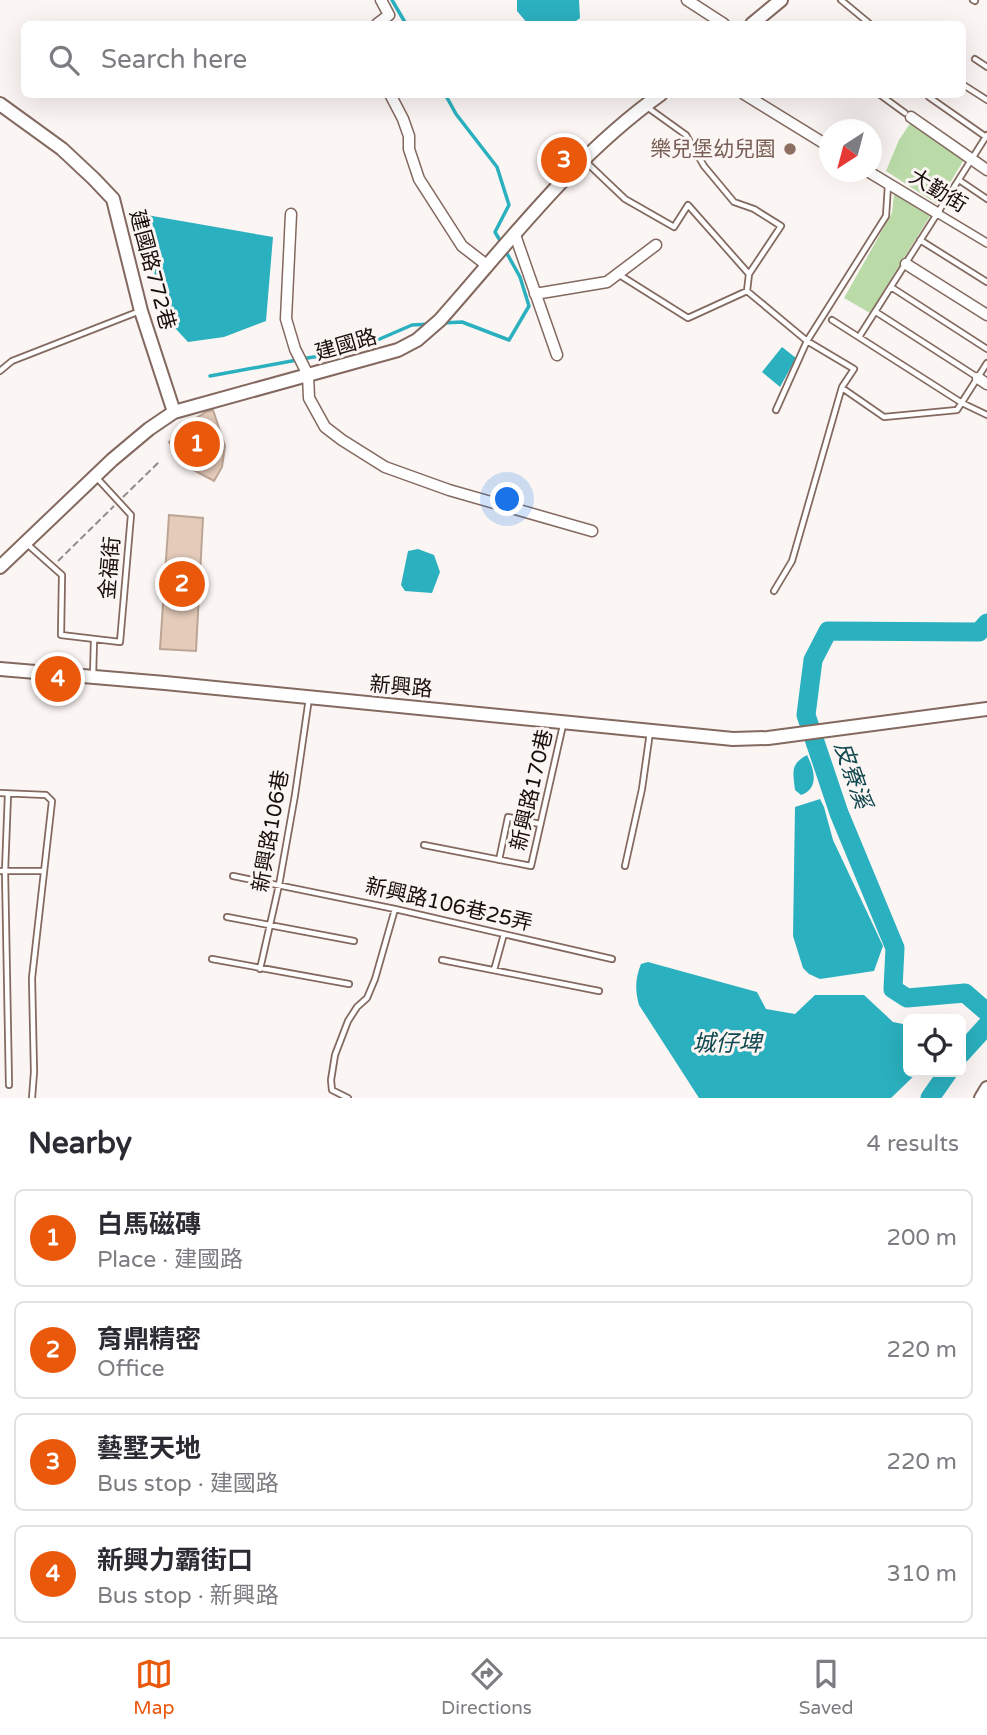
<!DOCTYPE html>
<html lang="en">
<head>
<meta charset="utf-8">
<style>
	body { margin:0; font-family:"Varela Round","Noto Sans TC",sans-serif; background:#f7f7f7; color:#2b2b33 }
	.controls { position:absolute; right:21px; bottom:21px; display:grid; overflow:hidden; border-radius:10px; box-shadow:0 7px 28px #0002 }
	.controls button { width:63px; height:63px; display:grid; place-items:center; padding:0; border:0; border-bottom:2px solid #e1e1e2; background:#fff; color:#2b2b33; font:35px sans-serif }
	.compass { position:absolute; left:819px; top:119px; width:63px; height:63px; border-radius:50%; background:#fff; box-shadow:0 7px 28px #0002; rotate:216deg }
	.you { position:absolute; left:508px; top:500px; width:24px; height:24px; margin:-18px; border:5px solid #fff; border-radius:50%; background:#1a73e8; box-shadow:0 0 0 10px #1a73e833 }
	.badge { display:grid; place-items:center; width:46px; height:46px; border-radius:50%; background:#ea580c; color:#fff; font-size:23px; font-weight:700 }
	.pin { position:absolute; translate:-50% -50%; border:4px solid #fff; box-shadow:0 2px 7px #0006 }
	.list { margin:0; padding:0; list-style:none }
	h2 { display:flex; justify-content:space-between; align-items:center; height:91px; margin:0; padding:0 28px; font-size:30px }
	h2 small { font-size:23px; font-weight:400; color:#7c7c81 }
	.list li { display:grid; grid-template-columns:46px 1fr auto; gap:21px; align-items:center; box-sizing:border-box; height:98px; margin:0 14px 14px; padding:0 14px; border:2px solid #e1e1e2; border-radius:10px }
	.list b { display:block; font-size:26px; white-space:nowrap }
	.list p { margin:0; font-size:23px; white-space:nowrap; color:#7c7c81 }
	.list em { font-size:23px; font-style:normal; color:#7c7c81 }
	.icon { flex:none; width:38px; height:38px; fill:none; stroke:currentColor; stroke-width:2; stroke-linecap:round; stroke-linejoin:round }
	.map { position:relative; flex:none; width:987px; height:1098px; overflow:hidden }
	.search { position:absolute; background:#fff; box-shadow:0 7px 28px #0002; left:21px; right:21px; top:21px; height:77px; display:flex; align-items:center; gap:18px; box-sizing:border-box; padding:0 24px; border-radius:10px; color:#7c7c81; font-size:26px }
	.sheet { height:539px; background:#fff }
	nav { display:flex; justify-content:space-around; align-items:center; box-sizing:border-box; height:98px; border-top:2px solid #e1e1e2; background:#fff; font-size:19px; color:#7c7c81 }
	nav a { display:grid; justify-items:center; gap:4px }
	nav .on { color:#ea580c }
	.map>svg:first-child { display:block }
	.green { fill:#badba8 }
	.water { fill:#2bb0bf }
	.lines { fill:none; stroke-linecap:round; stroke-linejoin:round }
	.stream { stroke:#2bb0bf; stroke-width:3.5 }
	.river { stroke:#2bb0bf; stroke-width:19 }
	.building { fill:#e4cbba; stroke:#bda595; stroke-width:2 }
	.service-casing { stroke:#83695f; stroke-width:8 }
	.pedestrian-casing { stroke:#83695f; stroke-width:10 }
	.minor-casing { stroke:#83695f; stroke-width:13 }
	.tertiary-casing { stroke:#83695f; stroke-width:16 }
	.path { stroke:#938b88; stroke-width:2; stroke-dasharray:7 3.5; stroke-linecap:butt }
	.service { stroke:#fff; stroke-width:4.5 }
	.pedestrian { stroke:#fff; stroke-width:7 }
	.minor { stroke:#fff; stroke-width:10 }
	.tertiary { stroke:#fff; stroke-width:12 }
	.education-dot { fill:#8d6e63; stroke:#fbf5f3; stroke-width:2.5 }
	.labels { text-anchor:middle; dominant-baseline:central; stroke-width:6; stroke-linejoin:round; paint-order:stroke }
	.education-label { font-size:21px; fill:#785e54; stroke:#fbf5f3; text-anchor:end }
	.street-label { font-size:21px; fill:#190f0c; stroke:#fbf5f3 }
	.water-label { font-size:23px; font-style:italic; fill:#11484f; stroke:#fbf5f3 }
</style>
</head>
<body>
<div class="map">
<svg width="987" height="1098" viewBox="0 0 987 1098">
	<rect width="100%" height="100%" fill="#fbf5f3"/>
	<path class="green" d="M911,122L965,158L937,204L886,171L899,140Z
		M894,194L930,216L870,313L844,298L892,213Z"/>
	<path class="water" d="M517,0H579L580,18L572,24H528L517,11Z
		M141,214L273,237L266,321L224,337L188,342L163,315L168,292L140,254Z
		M782,347L796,358L780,387L762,372Z
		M418,549L434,555L440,572L432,593L405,591L401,585L408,551Z
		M807,755C814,769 820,788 801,795L795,790C793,772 790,764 807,755Z
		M820,799L824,807L833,840L883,946L874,971L820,979L809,974L803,968L793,936L795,807Z
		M648,962L757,992L766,1009L795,1014L815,995H864L893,1022L908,1025V1072H918L891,1098H699L639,1005C635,990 635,979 641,964Z"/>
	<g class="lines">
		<path class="stream" d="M392,0L406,24
			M445,94L456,114L497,167L509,205L495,232L502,244
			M442,323L462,322L509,340L529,306L520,277L505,250
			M301,359L352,351L412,325L431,324
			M210,376L297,360"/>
		<path class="river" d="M987,623L979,632L828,631L813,660L806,715L839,813L895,948L893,989L907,998L965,993L987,1012
			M961,1054L987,1025
			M930,1098L948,1072"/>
	</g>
	<path class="building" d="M213,410L225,446L222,467L214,481L184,465L169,442L191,427L188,423L206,412Z
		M169,515L203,518L196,651L160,649Z"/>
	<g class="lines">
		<defs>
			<path id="service" d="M841,0L870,24
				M973,0L975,1
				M975,59L987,67
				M962,84L987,100
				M879,94L905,113
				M929,97L986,137
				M647,107L686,135L704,166L734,202L754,209L781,226L749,274L747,291
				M584,160L625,199L674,227L688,205L749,274
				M959,180L987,199
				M920,240L987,282
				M618,274L688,318L747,291L807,341L854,369L842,387L792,561L774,591
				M891,287L987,349
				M876,312L977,377
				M832,320L962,403L987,415
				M859,337L987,135
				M0,371L12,361L140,311
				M845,390L884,417L957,410L987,363
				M776,410L807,341L886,216L888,185
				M26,543L62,575L61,635L120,642L131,515L97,478
				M93,676L94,640
				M0,793L46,795L52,801L32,978L34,1072L32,1098
				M8,794L5,871L9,1085
				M424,845L531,866L563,725
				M499,860L508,817L540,824
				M625,866L642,789L650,732
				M0,871H44
				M233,876L395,909L612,959
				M227,917L354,941
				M212,959L349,984
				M442,960L599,991
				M260,969L279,885L295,795L309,698
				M494,970L504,934
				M348,1098L332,1090L331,1080L335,1055L348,1021L357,1007L367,998L375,979L395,909"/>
			<path id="pedestrian" d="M937,213L987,243"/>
			<path id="minor" d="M687,0L724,24
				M377,24L389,15L381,0
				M390,94L403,119L409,136V149L419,179L462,246L488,266
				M744,94L830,147
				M911,117L987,170
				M869,172L937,213
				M291,214L286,319L295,349L308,375L309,398L325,427L342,440L385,467L449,490L592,531
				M515,235L557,355
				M906,264L987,315
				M535,294L607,282L656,245
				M978,378L987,384"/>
			<path id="tertiary" d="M752,24L781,0
				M0,104L62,149L94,179L113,199L141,311L174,412
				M0,567L112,460L149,429L174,412L398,350L417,340L440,320C510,241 574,156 661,94
				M0,669L165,683L733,739L768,738L987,709
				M981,1098L987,1088"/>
		</defs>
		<use href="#service" class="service-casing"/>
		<use href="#pedestrian" class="pedestrian-casing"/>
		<use href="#minor" class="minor-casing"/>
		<use href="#tertiary" class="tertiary-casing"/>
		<path class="path" d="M123,497L160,461
			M58,561L114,506"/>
		<use href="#service" class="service"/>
		<use href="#pedestrian" class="pedestrian"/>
		<use href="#minor" class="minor"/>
		<use href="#tertiary" class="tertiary"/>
	</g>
	<circle class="education-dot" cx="790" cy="149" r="7"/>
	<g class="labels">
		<g class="education-label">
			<text x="776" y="149">樂兒堡幼兒園</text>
		</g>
		<g class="street-label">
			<text transform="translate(938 191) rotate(31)">大勤街</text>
			<text transform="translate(152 270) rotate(75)">建國路772巷</text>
			<text transform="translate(346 345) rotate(-16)">建國路</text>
			<text transform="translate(110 568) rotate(-85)">金福街</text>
			<text transform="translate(401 687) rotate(5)">新興路</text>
			<text transform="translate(532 790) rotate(-77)">新興路170巷</text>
			<text transform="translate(271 831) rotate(-80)">新興路106巷</text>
			<text transform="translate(449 905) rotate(13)">新興路106巷25弄</text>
		</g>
		<g class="water-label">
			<text transform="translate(852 775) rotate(71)">皮寮溪</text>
			<text x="727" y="1044">城仔埤</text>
		</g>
	</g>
</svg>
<div class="controls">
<button><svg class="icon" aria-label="locate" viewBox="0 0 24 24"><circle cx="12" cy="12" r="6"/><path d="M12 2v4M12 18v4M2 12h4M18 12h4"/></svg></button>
</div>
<svg class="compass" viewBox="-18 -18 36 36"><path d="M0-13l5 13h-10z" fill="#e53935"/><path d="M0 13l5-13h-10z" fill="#7c7c81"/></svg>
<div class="you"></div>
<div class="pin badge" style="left:197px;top:444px">1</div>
<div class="pin badge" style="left:182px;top:584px">2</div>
<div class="pin badge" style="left:564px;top:160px">3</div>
<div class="pin badge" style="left:58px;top:679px">4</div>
<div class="search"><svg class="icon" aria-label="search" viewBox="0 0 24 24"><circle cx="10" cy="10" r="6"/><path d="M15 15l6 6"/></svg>Search here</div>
</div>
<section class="sheet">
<h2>Nearby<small>4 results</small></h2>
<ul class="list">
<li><span class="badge">1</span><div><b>白馬磁磚</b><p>Place · 建國路</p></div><em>200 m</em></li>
<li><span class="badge">2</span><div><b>育鼎精密</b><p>Office</p></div><em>220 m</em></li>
<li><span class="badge">3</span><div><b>藝墅天地</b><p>Bus stop · 建國路</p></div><em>220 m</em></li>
<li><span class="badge">4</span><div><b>新興力霸街口</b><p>Bus stop · 新興路</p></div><em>310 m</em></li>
</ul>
</section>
<nav>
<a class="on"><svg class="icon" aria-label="map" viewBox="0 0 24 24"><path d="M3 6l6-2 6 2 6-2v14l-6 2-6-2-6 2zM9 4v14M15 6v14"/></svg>Map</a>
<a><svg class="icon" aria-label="directions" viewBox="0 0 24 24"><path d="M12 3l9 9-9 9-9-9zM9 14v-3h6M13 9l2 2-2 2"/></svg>Directions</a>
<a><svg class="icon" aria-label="saved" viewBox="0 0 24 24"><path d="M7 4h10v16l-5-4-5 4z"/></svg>Saved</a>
</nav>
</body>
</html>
